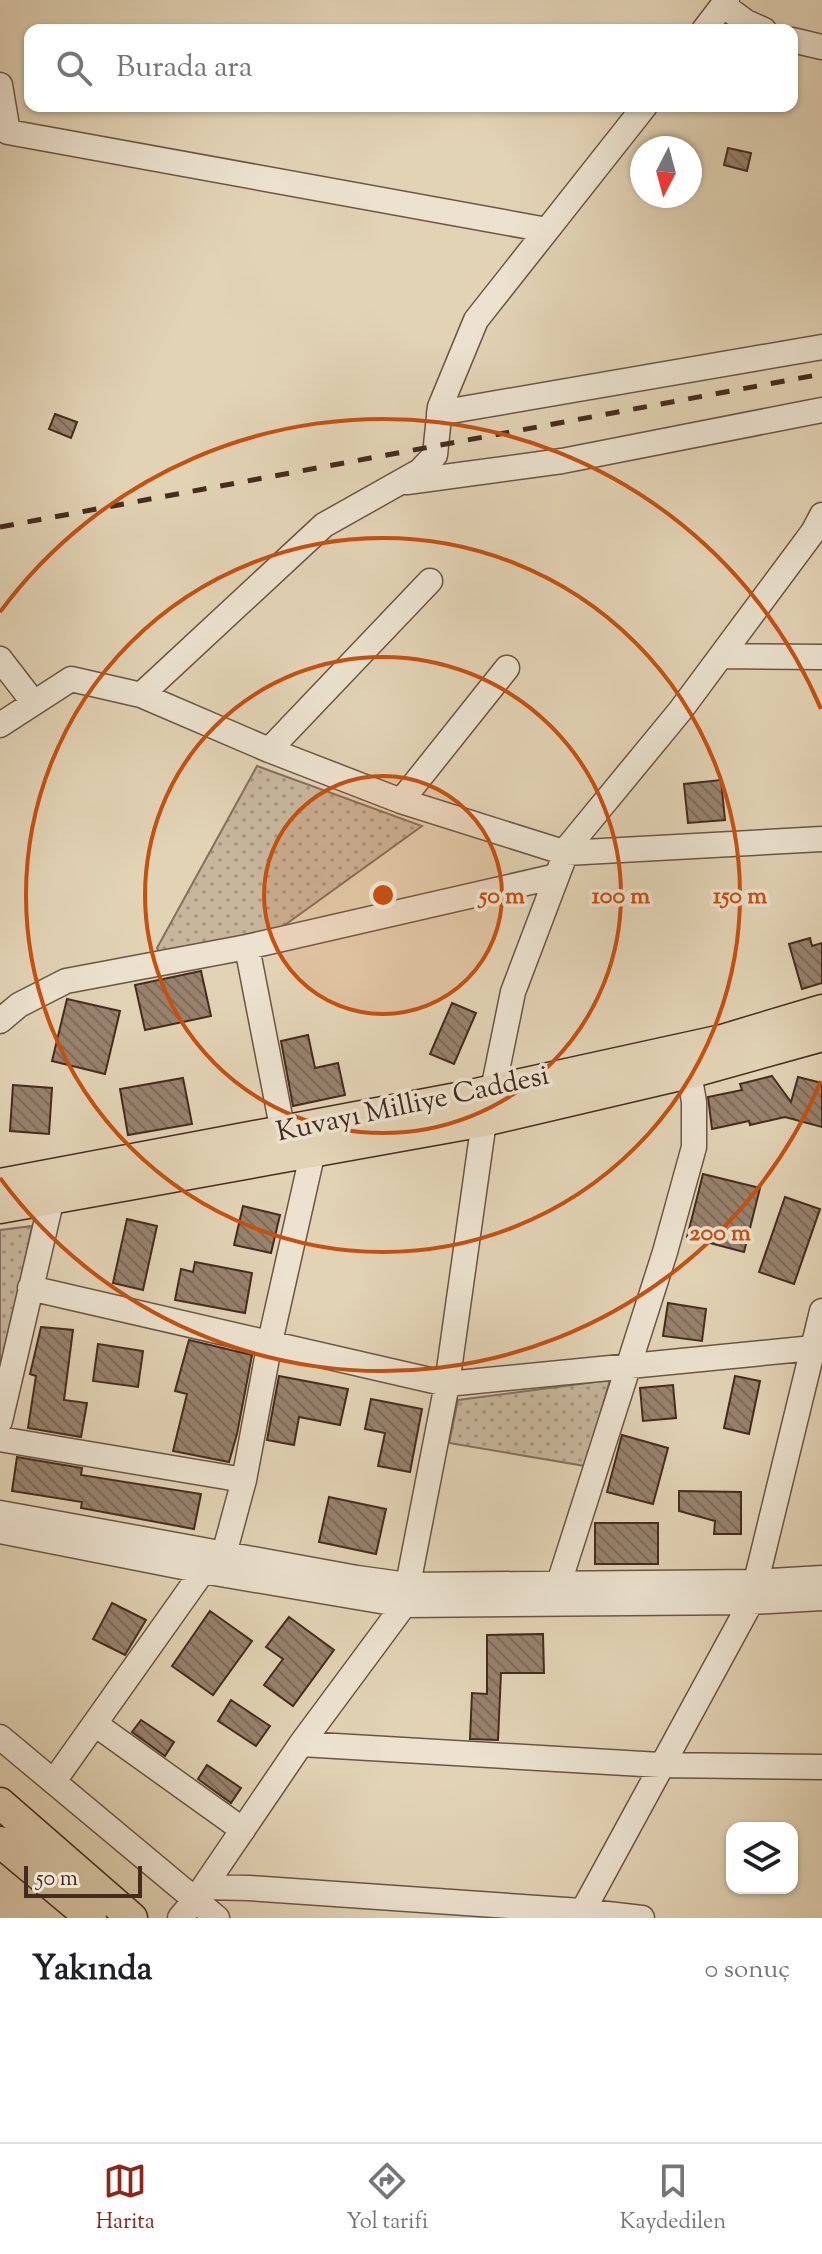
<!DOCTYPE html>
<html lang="tr">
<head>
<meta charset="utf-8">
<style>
	body { margin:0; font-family:"Sorts Mill Goudy",serif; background:#f6f6f6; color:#202124 }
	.controls { position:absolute; right:24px; bottom:24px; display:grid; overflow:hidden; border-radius:16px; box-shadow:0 2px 6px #0004 }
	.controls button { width:72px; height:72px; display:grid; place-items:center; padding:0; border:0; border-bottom:2px solid #e0e0e0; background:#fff; color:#202124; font:40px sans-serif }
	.compass { position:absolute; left:630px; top:136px; width:72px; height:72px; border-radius:50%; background:#fff; box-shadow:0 2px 6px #0004; rotate:186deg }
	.scale { position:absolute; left:24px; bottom:20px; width:118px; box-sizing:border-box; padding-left:8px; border:4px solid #452b1f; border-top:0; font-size:22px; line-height:28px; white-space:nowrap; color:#452b1f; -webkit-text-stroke:6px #ece2cf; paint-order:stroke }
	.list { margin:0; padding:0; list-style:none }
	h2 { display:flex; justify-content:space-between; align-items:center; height:104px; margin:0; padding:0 32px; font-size:34px }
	h2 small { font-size:26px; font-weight:400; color:#757577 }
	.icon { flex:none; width:44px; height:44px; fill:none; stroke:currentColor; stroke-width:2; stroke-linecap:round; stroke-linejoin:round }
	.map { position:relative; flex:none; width:822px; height:1918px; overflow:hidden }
	.search { position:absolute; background:#fff; box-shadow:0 2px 6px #0004; left:24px; right:24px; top:24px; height:88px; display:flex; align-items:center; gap:20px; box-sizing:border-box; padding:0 28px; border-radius:16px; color:#757577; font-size:30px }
	.sheet { height:224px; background:#fff }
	nav { display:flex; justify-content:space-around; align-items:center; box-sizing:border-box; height:112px; border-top:2px solid #e0e0e0; background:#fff; font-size:22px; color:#757577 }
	nav a { display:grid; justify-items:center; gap:4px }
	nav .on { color:#8f2418 }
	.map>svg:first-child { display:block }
	.park { fill:url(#park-dots); stroke:#86705e; stroke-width:2 }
	.building { fill:url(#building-back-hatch); stroke:#452b1f; stroke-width:2 }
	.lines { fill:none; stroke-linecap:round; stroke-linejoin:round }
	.minor-casing { stroke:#6c5544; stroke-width:27 }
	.major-casing { stroke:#452b1f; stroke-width:33 }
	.minor { stroke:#ece2cf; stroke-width:24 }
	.major { stroke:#e2d3b5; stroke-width:30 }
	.rail { stroke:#452b1f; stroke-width:5; stroke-dasharray:14 14; stroke-linecap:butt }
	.ring { fill:none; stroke:#c75010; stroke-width:4 }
	.labels { text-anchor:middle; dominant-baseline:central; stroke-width:7; stroke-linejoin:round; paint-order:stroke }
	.street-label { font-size:28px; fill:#452b1f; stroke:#ece2cf }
	.centre { fill:#c75010; stroke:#ece2cf; stroke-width:4 }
	.ring-label { font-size:24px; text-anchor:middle; font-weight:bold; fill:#c75010; stroke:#ece2cf; stroke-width:7; stroke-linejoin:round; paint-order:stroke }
</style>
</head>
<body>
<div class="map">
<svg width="822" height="1918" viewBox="0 0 822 1918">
	<defs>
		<pattern id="park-dots" width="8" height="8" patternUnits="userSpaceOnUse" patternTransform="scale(2)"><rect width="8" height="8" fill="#c7b69c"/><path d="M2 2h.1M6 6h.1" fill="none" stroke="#a3947f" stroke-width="1.8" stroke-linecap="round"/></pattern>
		<pattern id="building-back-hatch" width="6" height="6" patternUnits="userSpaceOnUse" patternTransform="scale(2)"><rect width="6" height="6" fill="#97826d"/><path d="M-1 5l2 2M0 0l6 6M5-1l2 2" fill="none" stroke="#7d6b59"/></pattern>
	</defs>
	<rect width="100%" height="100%" fill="#e2d3b5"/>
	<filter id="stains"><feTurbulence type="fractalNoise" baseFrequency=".0025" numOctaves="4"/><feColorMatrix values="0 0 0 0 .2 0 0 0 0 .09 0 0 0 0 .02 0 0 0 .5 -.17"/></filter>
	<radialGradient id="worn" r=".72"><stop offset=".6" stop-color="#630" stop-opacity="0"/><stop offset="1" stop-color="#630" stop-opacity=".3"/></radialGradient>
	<path class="park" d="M257,766L422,826L282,927L161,955L157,948Z
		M32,1226L0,1383V1230Z
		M610,1380L585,1466L449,1443L458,1400Z"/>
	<path class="building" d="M728,148L751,153L747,171L724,165Z
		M55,414L77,422L71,438L49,429Z
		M721,780L725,820L688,823L684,784Z
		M810,938L812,946L822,943V983L802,989L789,944Z
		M201,971L211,1016L145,1030L135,985Z
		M67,999L120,1011L105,1074L52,1061Z
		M452,1003L476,1013L454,1064L430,1054Z
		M308,1035L315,1068L338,1063L345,1095L293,1106L281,1041Z
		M772,1076L791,1102L798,1077L822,1083V1127L785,1117L750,1125L749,1121L712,1129L708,1097L742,1090L740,1084Z
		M183,1078L192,1124L128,1135L120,1089Z
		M13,1085L52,1088L49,1134L10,1131Z
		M703,1174L760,1188L744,1252L687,1237Z
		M785,1197L820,1209L794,1284L759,1272Z
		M243,1206L280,1215L271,1253L234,1245Z
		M127,1219L157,1226L143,1290L113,1283Z
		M195,1262L252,1273L245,1313L175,1300L181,1269L193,1272Z
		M668,1303L706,1309L702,1341L663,1336Z
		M41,1327L73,1330L64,1400L87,1403L81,1437L28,1428L36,1376L30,1374Z
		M189,1340L252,1355L237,1434L229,1462L173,1451L187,1394L175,1391Z
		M98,1344L143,1351L138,1387L93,1381Z
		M279,1376L348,1389L340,1425L299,1417L294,1445L267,1440Z
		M735,1376L760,1381L749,1434L724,1428Z
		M673,1385L676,1418L643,1421L640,1388Z
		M371,1399L422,1409L410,1472L378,1466L385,1433L365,1429Z
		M622,1435L668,1448L653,1504L607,1492Z
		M17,1457L82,1468L81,1475L201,1494L194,1529L81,1508L82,1502L12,1491Z
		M679,1491L741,1492V1534H714L715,1521L679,1511Z
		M329,1497L386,1509L376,1554L319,1542Z
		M595,1523H658V1564H595Z
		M112,1603L146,1620L125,1655L93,1639Z
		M210,1611L252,1641L213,1695L172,1666Z
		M289,1617L334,1650L293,1706L264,1685L283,1659L266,1647Z
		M543,1634L544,1673H501L498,1740L470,1739L472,1693L487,1694V1635Z
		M231,1700L270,1726L256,1746L218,1721Z
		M141,1720L174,1742L165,1756L132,1732Z
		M207,1765L241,1788L231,1803L198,1779Z"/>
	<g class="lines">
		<defs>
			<path id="minor" d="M723,5L746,22L764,30
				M704,30L727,0
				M792,40L822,47
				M0,85L8,132L547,230
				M439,413L822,347
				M407,482L562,461L822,410
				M721,656L822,657
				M0,659L34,703
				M141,695L269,750L401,801L566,853L822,839
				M0,725L71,679L141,695L324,525L420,471L435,455L440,407L476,320L645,106
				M269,750L430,581
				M401,801L507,668
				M247,947L283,1132
				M0,1021L19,1005L66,981L247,947L557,876
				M30,1288L447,1384L813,1348
				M0,1421L52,1198
				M0,1439L244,1480
				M0,1513L357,1578L408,1585L756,1582L822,1578
				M0,1531L203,1571L404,1605L751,1602L822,1598
				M224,1554L244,1480L270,1342L313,1151
				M559,1583L665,1252L694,1147V1102L689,1073
				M95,1724L243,1830
				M0,1737L217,1918
				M301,1744L660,1765L822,1767
				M54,1781L203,1571
				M204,1887L249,1888L581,1911L642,1918
				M180,1918L195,1900L301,1744L404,1605L447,1384L484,1121L493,1090L513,992L568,847L680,711L813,532L822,515
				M579,1918L751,1602L822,1311"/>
			<path id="major" d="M0,1184L457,1098L722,1040L822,1010
				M0,1208L484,1121L689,1073L822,1036
				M0,1803L132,1918
				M0,1842L91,1918"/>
		</defs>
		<use href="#minor" class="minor-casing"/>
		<use href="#major" class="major-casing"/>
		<use href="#minor" class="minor"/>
		<use href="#major" class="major"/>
		<path class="rail" d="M0,527L822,374"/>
	</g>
	<circle cx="383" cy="895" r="119" fill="#c75010" fill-opacity=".12"/>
	<g class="ring">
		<circle cx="383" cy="895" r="119"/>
		<circle cx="383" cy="895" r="238"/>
		<circle cx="383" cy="895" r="357"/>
		<path d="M821 1081A476 476 0 0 1 0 1178M0 612A476 476 0 0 1 821 709"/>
	</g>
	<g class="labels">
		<g class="street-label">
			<text transform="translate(413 1105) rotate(-12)">Kuvayı Milliye Caddesi</text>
		</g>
	</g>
	<circle cx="383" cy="895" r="12" class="centre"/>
	<g class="ring-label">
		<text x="502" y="903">50 m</text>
		<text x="621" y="903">100 m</text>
		<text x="740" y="903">150 m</text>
		<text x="720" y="1240">200 m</text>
	</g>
	<rect width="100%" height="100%" filter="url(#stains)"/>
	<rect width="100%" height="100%" fill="url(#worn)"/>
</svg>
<div class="controls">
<button><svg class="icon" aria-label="layers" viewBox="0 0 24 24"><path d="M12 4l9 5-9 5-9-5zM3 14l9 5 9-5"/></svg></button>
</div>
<svg class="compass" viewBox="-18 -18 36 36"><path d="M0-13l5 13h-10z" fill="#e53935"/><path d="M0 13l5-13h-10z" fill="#757577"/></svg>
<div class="scale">50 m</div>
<div class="search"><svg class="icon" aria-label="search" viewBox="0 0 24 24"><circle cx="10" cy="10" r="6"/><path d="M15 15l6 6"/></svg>Burada ara</div>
</div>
<section class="sheet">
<h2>Yakında<small>0 sonuç</small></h2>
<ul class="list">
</ul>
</section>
<nav>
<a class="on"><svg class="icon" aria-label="map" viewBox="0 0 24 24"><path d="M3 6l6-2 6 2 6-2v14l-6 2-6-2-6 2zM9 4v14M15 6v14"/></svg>Harita</a>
<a><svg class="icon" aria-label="directions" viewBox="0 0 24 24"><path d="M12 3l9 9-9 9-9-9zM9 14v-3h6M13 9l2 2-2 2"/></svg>Yol tarifi</a>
<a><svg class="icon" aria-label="saved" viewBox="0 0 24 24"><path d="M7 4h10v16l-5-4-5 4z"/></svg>Kaydedilen</a>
</nav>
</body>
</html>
